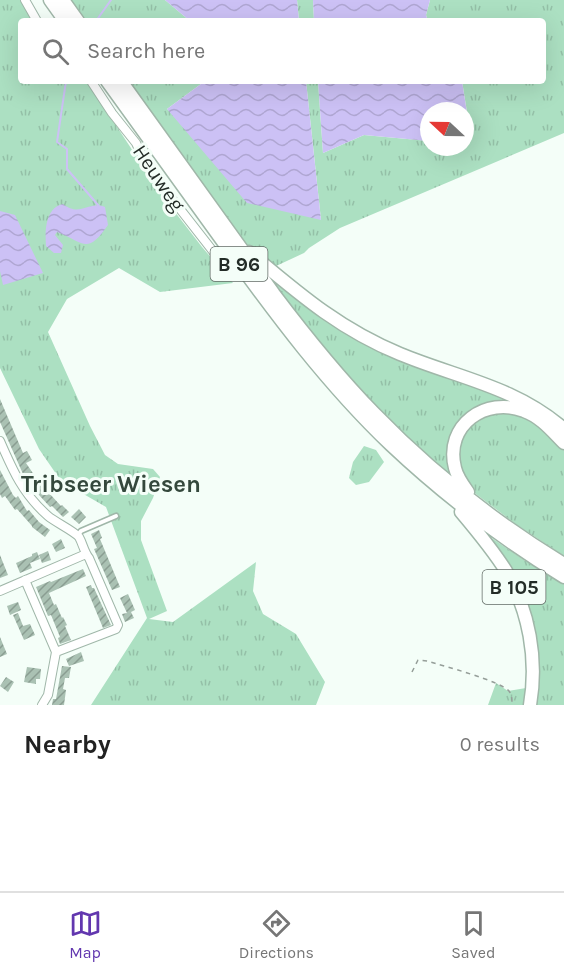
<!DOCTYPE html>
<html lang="en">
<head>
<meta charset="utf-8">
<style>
	body { margin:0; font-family:Karla,sans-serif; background:#f6f6f6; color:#222 }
	.compass { position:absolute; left:420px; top:102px; width:54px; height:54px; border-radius:50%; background:#fff; box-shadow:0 6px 24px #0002; rotate:292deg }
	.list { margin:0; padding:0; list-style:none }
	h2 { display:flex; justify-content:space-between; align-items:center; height:78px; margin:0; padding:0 24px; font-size:26px }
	h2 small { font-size:20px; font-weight:400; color:#767676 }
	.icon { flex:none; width:33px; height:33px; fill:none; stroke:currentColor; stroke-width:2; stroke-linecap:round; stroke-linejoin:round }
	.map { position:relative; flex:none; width:564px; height:705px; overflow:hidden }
	.search { position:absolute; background:#fff; box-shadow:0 6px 24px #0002; left:18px; right:18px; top:18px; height:66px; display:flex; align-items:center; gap:15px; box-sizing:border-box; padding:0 21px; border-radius:6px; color:#767676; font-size:22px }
	.sheet { height:186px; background:#fff }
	nav { display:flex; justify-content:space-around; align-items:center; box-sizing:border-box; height:84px; border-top:2px solid #e0e0e0; background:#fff; font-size:16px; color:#767676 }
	nav a { display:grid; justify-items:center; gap:3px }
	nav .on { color:#6237af }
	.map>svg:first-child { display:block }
	.grass { fill:url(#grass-tufts) }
	.water { fill:url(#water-waves) }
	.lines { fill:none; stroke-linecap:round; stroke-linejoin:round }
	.stream { stroke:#ccc1f5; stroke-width:2 }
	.building { fill:url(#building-hatch) }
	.service-casing { stroke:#a0b7a9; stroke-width:7 }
	.minor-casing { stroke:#a0b7a9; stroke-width:10 }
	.trunk-casing { stroke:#a0b7a9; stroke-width:15 }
	.path { stroke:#959e99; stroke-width:1.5; stroke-dasharray:4.5 4.5; stroke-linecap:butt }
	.service { stroke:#fff; stroke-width:4 }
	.minor { stroke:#fff; stroke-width:8 }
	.trunk { stroke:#fff; stroke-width:12 }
	.labels { text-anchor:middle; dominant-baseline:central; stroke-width:6; stroke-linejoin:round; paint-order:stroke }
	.shield { fill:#f4fef8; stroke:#626b66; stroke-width:1.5 }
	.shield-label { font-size:20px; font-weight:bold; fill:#232c27 }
	.street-label { font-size:21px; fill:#232c27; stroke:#f4fef8 }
	.quarter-label { font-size:24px; font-weight:bold; fill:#34483c; stroke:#f4fef8 }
</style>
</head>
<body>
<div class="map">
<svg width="564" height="705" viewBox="0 0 564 705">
	<defs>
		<pattern id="grass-tufts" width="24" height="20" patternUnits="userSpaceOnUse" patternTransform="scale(1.5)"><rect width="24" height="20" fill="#ace0c2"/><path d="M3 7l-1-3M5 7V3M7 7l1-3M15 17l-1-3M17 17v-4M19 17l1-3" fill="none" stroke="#94c0a7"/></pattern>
		<pattern id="water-waves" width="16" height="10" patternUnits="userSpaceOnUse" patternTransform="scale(1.5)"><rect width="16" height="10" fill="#ccc1f5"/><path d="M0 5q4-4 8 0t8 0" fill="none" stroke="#afa6d2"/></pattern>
		<pattern id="building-hatch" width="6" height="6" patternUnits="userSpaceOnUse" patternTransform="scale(1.5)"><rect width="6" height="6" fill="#aac1b3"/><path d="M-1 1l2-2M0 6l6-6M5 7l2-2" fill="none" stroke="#8a9d92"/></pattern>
	</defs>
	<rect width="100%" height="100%" fill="#f4fef8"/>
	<path class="grass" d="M0,0H21L33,21H21V81H87L161,194L202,247L233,283L160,292L119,268L67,299L48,332L90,426L105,455L118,464L153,469L160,477L153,498L141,521V540L167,611L149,619L173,622L256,562L253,591L263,614L296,634L325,682L316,705H91L147,618L106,507L61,481L39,449L0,368Z
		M64,0H165L190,21H80Z
		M297,0H313L314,21H299Z
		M430,0H564V133L340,228L309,248L304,253L274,267L232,238L121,81H205L167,109L321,220L306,81H318L323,153L364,135L429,141V147H465V114L467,112L462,81H543V21H428L426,15Z
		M259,263L327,318L507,396L511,403L461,422L453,478C429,457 404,436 382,413C337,366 298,315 259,263Z
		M507,408L541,424L564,445V556L517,525L472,491L465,483L455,456L470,421Z
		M364,446L376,450L384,462L369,482L356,485L349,478L353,462Z
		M477,528L524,560L564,584V705H532L530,626Z
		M496,683L508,691L532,687L530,705H488Z"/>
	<path class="water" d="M165,0H297L299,21H190Z
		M313,0H430L426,15L428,21H314Z
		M205,81H306L321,220L247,203L167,109Z
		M318,81H462L467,113L465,114V111H429V141L364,135L323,153Z
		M63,204C80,218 90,200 105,207L108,225C87,255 85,243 57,232L55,235L63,245L61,253H54L46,246C45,231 45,208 63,204Z
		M0,211L15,215L43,273L3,285L0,271Z"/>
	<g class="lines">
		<path class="stream" d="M96,21L111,0
			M66,81L57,142L67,149V169L98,205"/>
	</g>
	<path class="building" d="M0,399L23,453L27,451L32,460L26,463L47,494L49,493L61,506L62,505L69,512L63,517L52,506L50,507L39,495L23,474L0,422Z
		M0,470L13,495L16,498L18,496L27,511L29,510L39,522L50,530L45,537L32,527V526L17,509L15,510L5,496L2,498L0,494Z
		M79,509L86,517L79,524L71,517Z
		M99,530L102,538L100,539L120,587L112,590L94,549L97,548L91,534Z
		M61,539L65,548L56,552L52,544Z
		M48,551L51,560L42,563L39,555Z
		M37,552L40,559L30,563L32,568L20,573L16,563L32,556V554Z
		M0,555L8,575L0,578Z
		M83,569L86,576L49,593L54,605L56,604L62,618L63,617L67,625L65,626L71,640L60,644L58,638L60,637L51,615L48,616L36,587L50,581L51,582Z
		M91,585L92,588H94L111,625L103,628L86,587Z
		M128,594L135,610L131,612L134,618L125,622L122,614L127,613L120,598Z
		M18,602L21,610L10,615L7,606Z
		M18,613L23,626L30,624L35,635L24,640L13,615Z
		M0,637L7,654L0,657Z
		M81,652L84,661L69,666L66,659Z
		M62,666L71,667L69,678H65L63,689L66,690L64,705H52L53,699H56Z
		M27,667L41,669L40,679H36V684L24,682Z
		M6,677L14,682L8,692L0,686Z"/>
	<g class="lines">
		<defs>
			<path id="service" d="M78,535L81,531L116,516"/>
			<path id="minor" d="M25,0L37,21
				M91,81L112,113L136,143L148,168L230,273
				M0,441C13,471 23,494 48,516C55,522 74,531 79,537C83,544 84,552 89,558L118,625L116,629L56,652
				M25,580L56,652L48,695L42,705
				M0,591L86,554"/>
			<path id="trunk" d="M50,0L65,21
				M63,0L78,21
				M107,81C146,135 185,189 224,243C275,314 328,385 391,445C444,495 502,539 564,577
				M121,81L274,294C305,335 338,376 374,413C430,471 495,522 564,564
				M249,252C298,293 339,329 400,354C458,378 514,386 564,429
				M468,492C463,485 457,477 455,468C444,425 486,396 524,411C541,417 552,431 564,443
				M461,512C477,531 493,550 506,571C529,611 538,659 530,705"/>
		</defs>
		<use href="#service" class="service-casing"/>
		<use href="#minor" class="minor-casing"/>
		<use href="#trunk" class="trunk-casing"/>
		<path class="path" d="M412,672L418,660L427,661C444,666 500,681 509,691C512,695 512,700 512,705"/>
		<use href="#service" class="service"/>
		<use href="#minor" class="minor"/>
		<use href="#trunk" class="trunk"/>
	</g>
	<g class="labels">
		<g class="shield">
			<rect x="210.5" y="247" width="57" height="34" rx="4.5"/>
			<rect x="482.5" y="570" width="63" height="34" rx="4.5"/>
		</g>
		<g class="shield-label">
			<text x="239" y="264">B 96</text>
			<text x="514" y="587">B 105</text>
		</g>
		<g class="street-label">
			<text transform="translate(159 178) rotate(56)">Heuweg</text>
		</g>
		<g class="quarter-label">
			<text x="111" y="484">Tribseer Wiesen</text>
		</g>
	</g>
</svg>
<svg class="compass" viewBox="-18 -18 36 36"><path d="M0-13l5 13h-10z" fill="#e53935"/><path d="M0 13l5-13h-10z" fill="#767676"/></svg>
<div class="search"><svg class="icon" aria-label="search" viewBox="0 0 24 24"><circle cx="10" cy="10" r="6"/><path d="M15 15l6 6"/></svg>Search here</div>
</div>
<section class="sheet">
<h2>Nearby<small>0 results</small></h2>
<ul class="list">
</ul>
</section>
<nav>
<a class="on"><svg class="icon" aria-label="map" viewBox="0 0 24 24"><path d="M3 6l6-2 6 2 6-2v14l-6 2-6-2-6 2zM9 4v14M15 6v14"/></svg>Map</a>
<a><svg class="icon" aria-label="directions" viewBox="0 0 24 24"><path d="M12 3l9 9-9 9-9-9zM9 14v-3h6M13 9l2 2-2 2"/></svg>Directions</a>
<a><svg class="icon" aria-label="saved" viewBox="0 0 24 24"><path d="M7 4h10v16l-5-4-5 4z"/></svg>Saved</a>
</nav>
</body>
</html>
